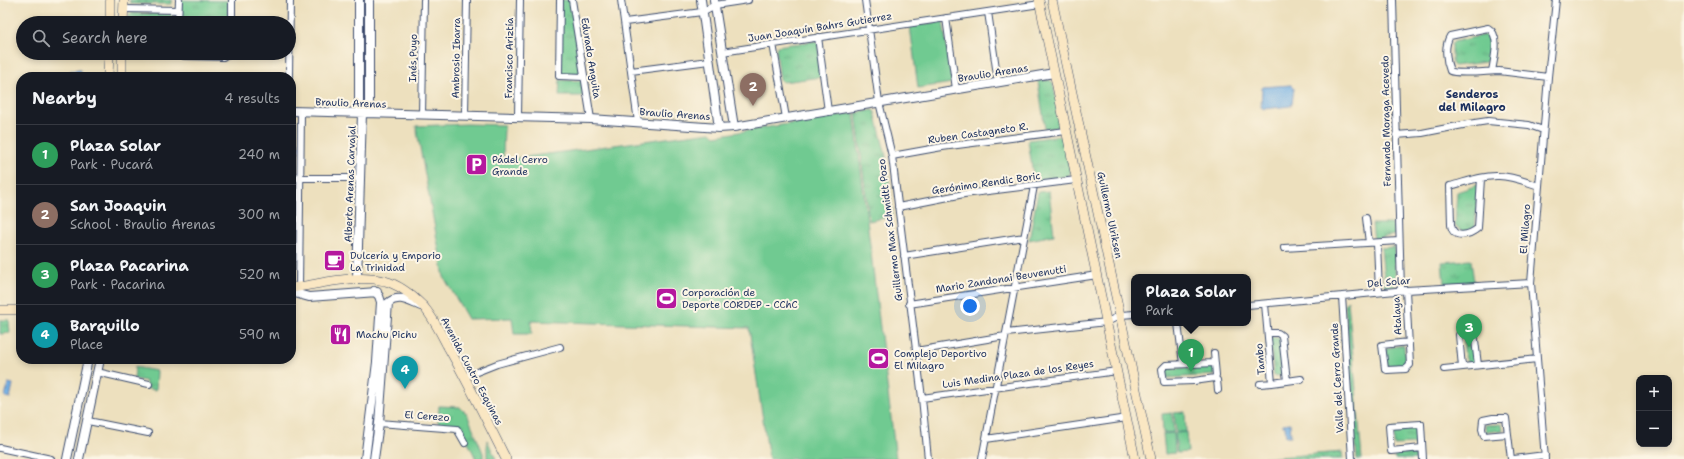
<!DOCTYPE html>
<html lang="en">
<head>
<meta charset="utf-8">
<style>
	body { margin:0; font-family:"Shantell Sans",sans-serif; background:#20242c; color:#f1f3f6 }
	.controls { position:absolute; right:12px; bottom:12px; display:grid; overflow:hidden; border-radius:8px; box-shadow:0 2px 6px #0003 }
	.controls button { width:36px; height:36px; display:grid; place-items:center; padding:0; border:0; border-bottom:1px solid #363941; background:#171b24; color:#f1f3f6; font:20px sans-serif }
	.you { position:absolute; left:970px; top:306px; width:14px; height:14px; margin:-10px; border:3px solid #fff; border-radius:50%; background:#1a73e8; box-shadow:0 0 0 6px #1a73e833 }
	.badge { display:grid; place-items:center; width:26px; height:26px; border-radius:50%; background:#8c9099; color:#fff; font-size:13px; font-weight:700 }
	.pin { position:absolute; translate:-50% -33px; filter:drop-shadow(0 1px 2px #0008) }
	.pin::after { content:''; position:absolute; top:21px; width:14px; height:12px; background:inherit; clip-path:polygon(0 0,100% 0,50% 100%) }
	.popup { position:absolute; left:1131px; top:274px; width:120px; height:52px; box-sizing:border-box; display:grid; place-content:center; border-radius:8px; background:#171b24; filter:drop-shadow(0 1px 3px #0005); font-size:13px; white-space:nowrap; color:#9ea1a6 }
	.popup b { font-size:15px; color:#f1f3f6 }
	.popup::after { content:''; position:absolute; left:50%; top:100%; margin-left:-8px; border:8px solid transparent; border-top-color:#171b24 }
	.list { margin:0; padding:0; list-style:none }
	h2 { display:flex; justify-content:space-between; align-items:center; height:52px; margin:0; padding:0 16px; font-size:17px }
	h2 small { font-size:13px; font-weight:400; color:#9ea1a6 }
	.list li { display:grid; grid-template-columns:26px 1fr auto; gap:12px; align-items:center; box-sizing:border-box; height:60px; padding:0 16px; border-top:1px solid #363941 }
	.list b { display:block; font-size:15px; white-space:nowrap }
	.list p { margin:0; font-size:13px; white-space:nowrap; color:#9ea1a6 }
	.list em { font-size:13px; font-style:normal; color:#9ea1a6 }
	.icon { flex:none; width:22px; height:22px; fill:none; stroke:currentColor; stroke-width:2; stroke-linecap:round; stroke-linejoin:round }
	.map { position:relative; flex:none; width:1684px; height:459px; overflow:hidden }
	.search { position:absolute; background:#171b24; box-shadow:0 2px 6px #0003; left:16px; top:16px; width:280px; height:44px; display:flex; align-items:center; gap:10px; box-sizing:border-box; padding:0 14px; border-radius:22px; color:#9ea1a6; font-size:15px }
	.panel { position:absolute; background:#171b24; box-shadow:0 2px 6px #0003; left:16px; top:72px; width:280px; height:292px; border-radius:16px }
	.map>svg:first-child { display:block }
	.grass { fill:url(#grass-dots); stroke:#467c78 }
	.park { fill:url(#park-tufts); stroke:#467c78 }
	.pitch { fill:#70ca91; stroke:#467c78 }
	.water { fill:#72afe4; stroke:#466fa1 }
	.lines { fill:none; stroke-linecap:round; stroke-linejoin:round }
	.minor-casing { stroke:#3a4a6c; stroke-width:8 }
	.tertiary-casing { stroke:#3a4a6c; stroke-width:10 }
	.secondary-casing { stroke:#3a4a6c; stroke-width:10 }
	.minor { stroke:#fff; stroke-width:6 }
	.tertiary { stroke:#fff; stroke-width:8 }
	.secondary { stroke:#fae7c3; stroke-width:9 }
	.labels { text-anchor:middle; dominant-baseline:central; stroke-width:4; stroke-linejoin:round; paint-order:stroke }
	.street-label { font-size:10px; fill:#1b2f5e; stroke:#fcf5e5 }
	.poi-label { font-size:10px; fill:#1b2f5e; stroke:#fcf5e5; text-anchor:start }
	.neighbourhood-label { font-size:11px; font-weight:bold; fill:#1b2f5e; stroke:#fcf5e5 }
</style>
</head>
<body>
<div class="map">
<svg width="1684" height="459" viewBox="0 0 1684 459">
	<defs>
		<pattern id="grass-dots" width="8" height="8" patternUnits="userSpaceOnUse"><rect width="8" height="8" fill="#70ca91"/><path d="M2 2h.1M6 6h.1" fill="none" stroke="#5ba47a" stroke-width="1.8" stroke-linecap="round"/></pattern>
		<pattern id="park-tufts" width="24" height="20" patternUnits="userSpaceOnUse"><rect width="24" height="20" fill="#70ca91"/><path d="M3 7l-1-3M5 7V3M7 7l1-3M15 17l-1-3M17 17v-4M19 17l1-3" fill="none" stroke="#5ba47a"/></pattern>
	</defs>
	<rect width="100%" height="100%" fill="#fcf5e5"/>
	<filter id="ink" filterUnits="userSpaceOnUse"><feTurbulence type="fractalNoise" baseFrequency=".025" numOctaves="2"/><feDisplacementMap in="SourceGraphic" scale="8" xChannelSelector="R" yChannelSelector="G"/><feConvolveMatrix kernelMatrix="1 2 1 2 8 2 1 2 1" color-interpolation-filters="sRGB"/></filter>
	<filter id="wash" filterUnits="userSpaceOnUse"><feTurbulence type="fractalNoise" baseFrequency=".012" numOctaves="4" result="noise"/><feDisplacementMap in="SourceGraphic" scale="16" xChannelSelector="R" yChannelSelector="G"/><feGaussianBlur stdDeviation="0.9" result="paint"/><feColorMatrix in="noise" values="0 0 0 0 0 0 0 0 0 0 0 0 0 0 0 0 0 1.4 0 .05"/><feComposite in="paint" operator="in"/></filter>
	<g filter="url(#wash)">
		<rect width="100%" height="100%" fill="#ede0be"/>
		<path class="grass" d="M129,0H173L171,4H131Z
			M131,13L171,14L172,19L129,18V15Z
			M487,440L496,459H487Z
			M1342,452L1343,459H1252Z"/>
		<path class="park" d="M181,0L228,1V19L181,18Z
			M561,0H570L582,75H560Z
			M1484,35L1490,37L1488,59L1486,62L1454,66L1452,63V44L1453,42Z
			M815,41L818,43L821,77L783,82L780,80L776,49L777,46Z
			M560,80L582,81L583,96H559Z
			M1050,80L1053,83L1061,124L1059,127L1045,129L1038,81Z
			M873,110L875,112L886,156L893,216L869,221L856,113Z
			M1059,136L1064,138L1071,172L1068,176L1034,181L1028,140Z
			M1478,185L1475,227L1465,232L1455,226L1457,192Z
			M1049,191L1054,235L1029,240L1038,192Z
			M1372,224H1392L1395,235L1374,239Z
			M1394,247L1396,285L1385,287L1381,248Z
			M1471,260L1474,282L1444,284L1442,262Z
			M1348,301L1362,459H1357L1345,303Z
			M0,320H9L10,333L0,334Z
			M1470,332C1475,339 1477,355 1473,363L1468,364C1464,356 1462,341 1466,333Z
			M1270,338H1280L1283,375L1274,376Z
			M1404,345L1405,364L1387,366L1386,348Z
			M1215,366V375L1167,378L1166,369Z
			M135,367L157,371L156,390L145,388L146,381L134,379Z
			M439,406L460,407L467,414L483,453V459H476L461,427L457,425H438Z
			M1502,424L1503,430L1486,432L1485,425Z
			M1415,428L1416,444L1394,445V429Z
			M1416,452V459H1395V454Z"/>
		<path class="pitch" d="M943,21L952,83L918,88L910,26Z
			M854,113L896,459H769L749,328L531,321L532,334H514L512,318L468,319L444,277L416,126L467,124L504,125L503,160L711,132L715,136Z
			M1185,412L1186,432H1176L1174,413Z
			M1172,413L1174,432L1163,433L1162,414Z
			M1186,432L1188,452L1177,453L1175,433Z
			M1174,433L1175,453L1165,454L1163,434Z"/>
		<path class="water" d="M81,70L80,77H71L70,71Z
			M1291,85L1294,88L1292,104L1290,106L1264,109L1261,107L1262,88L1263,87Z
			M8,383L13,384L10,398L5,397Z
			M1290,423L1291,436H1286L1285,426H1283V424Z"/>
	</g>
	<g filter="url(#ink)">
		<g class="lines">
			<defs>
				<path id="minor" d="M560,0L559,76L584,77
					M572,0L591,119
					M621,0L638,122
					M865,0L879,102L892,156L922,398L928,459
					M1393,0L1401,290
					M124,9L178,10
					M988,12L998,82
					M946,18L956,89
					M625,22L702,12L715,5L748,0
					M178,23L179,0
					M232,23V0
					M818,37L828,111
					M773,44L786,118
					M722,52L1040,4
					M180,53L184,56L223,57L230,53
					M631,71L709,61
					M1492,71C1494,59 1501,35 1488,28L1450,36C1444,46 1446,61 1450,71C1457,75 1489,71 1499,71L1548,77
					M289,77L290,0
					M422,115L424,0
					M465,115L467,0
					M518,116L520,0
					M1396,135L1422,133L1468,124L1488,121L1529,125L1543,130
					M892,156L942,147L1066,131
					M291,178H359
					M1481,178L1478,228C1470,235 1453,240 1451,225L1450,186C1466,182 1483,175 1499,176C1512,176 1526,182 1539,186
					M898,207L964,194L1076,180
					M1366,218L1369,243
					M1377,243L1379,292
					M1284,248L1399,241
					M904,256L1024,237
					M299,287L301,112
					M1406,290L1410,365L1406,369L1387,370L1385,369L1382,345L1409,342
					M1342,296L1352,459
					M909,304L1097,275
					M1265,304L1272,383L1287,381L1282,336L1278,333H1268
					M1248,305L1406,290L1531,283
					M1178,323L1183,364
					M1006,333L1107,322L1121,315L1134,314
					M916,351L1005,336
					M1214,353L1216,375L1215,378
					M1215,363L1166,365L1162,369L1164,382L1194,381L1215,378
					M1462,367L1459,335L1461,331L1469,329L1474,332L1478,365
					M1444,369L1537,359
					M97,372L149,384
					M464,377L497,364L560,347
					M1215,378L1217,380L1218,390
					M1287,381L1301,379
					M1260,384L1272,383
					M922,398L1117,371
					M88,421L148,433
					M379,423L457,429L465,443
					M1507,434L1484,436L1482,429L1483,420L1493,418H1506L1511,459
					M986,439L1127,418
					M0,448L51,459
					M1422,448L1391,451L1389,426L1421,424L1423,459
					M982,459L1034,186
					M1514,459L1545,455
					M1545,459L1531,283L1548,77L1556,0"/>
				<path id="tertiary" d="M701,0L719,128
					M714,0L734,127
					M291,111L591,119L719,128L734,127L1054,73
					M362,113L369,105V0
					M357,279L362,113L359,106V0
					M291,292L309,297L377,292
					M67,459L88,359
					M79,459L100,359
					M365,459L377,362L381,302L379,296L374,291
					M374,459L379,423L388,303C400,293 411,303 424,307"/>
				<path id="secondary" d="M1039,0L1135,459
					M1052,0L1151,459
					M110,23V0
					M123,23L124,0
					M108,77L109,53
					M122,77V53
					M291,288C321,284 355,274 385,281C400,285 412,295 423,306C433,317 440,332 447,345C468,382 487,421 506,459
					M0,310H21"/>
			</defs>
			<use href="#minor" class="minor-casing"/>
			<use href="#tertiary" class="tertiary-casing"/>
			<use href="#secondary" class="secondary-casing"/>
			<use href="#minor" class="minor"/>
			<use href="#tertiary" class="tertiary"/>
			<use href="#secondary" class="secondary"/>
		</g>
	</g>
	<defs>
		<symbol id="parking-square" viewBox="-11 -11 22 22"><rect x="-9" y="-9" width="18" height="18" rx="4" fill="#b5179e" stroke="#fcf5e5"/><path d="M-3.5-5.5H1a3.5 3.5 0 0 1 0 7H-1V5.5H-3.5ZM-1-3.4V-.6H.8a1.4 1.4 0 0 0 0-2.8Z" fill="#fff"/></symbol>
		<symbol id="cafe-square" viewBox="-11 -11 22 22"><rect x="-9" y="-9" width="18" height="18" rx="4" fill="#b5179e" stroke="#fcf5e5"/><path d="M-5.5-4.5H6V0H3Q3 3.5 0 3.5H-2.5Q-5.5 3.5-5.5 0ZM3-3.2v2h1.7v-2ZM-6 4.5H4V6H-6Z" fill="#fff"/></symbol>
		<symbol id="stadium-square" viewBox="-11 -11 22 22"><rect x="-9" y="-9" width="18" height="18" rx="4" fill="#b5179e" stroke="#fcf5e5"/><path d="M0-5a6.5 5 0 1 0 0 10a6.5 5 0 1 0 0-10ZM-3.5-1.8h7v3.6h-7Z" fill="#fff"/></symbol>
		<symbol id="restaurant-square" viewBox="-11 -11 22 22"><rect x="-9" y="-9" width="18" height="18" rx="4" fill="#b5179e" stroke="#fcf5e5"/><path d="M-5-6h1v4h1v-4h1v4h1v-4h1v5L-1.5 .5V6h-2V.5L-5-1ZM5-6V6H3V1.5H1.5Q1.5-4 5-6Z" fill="#fff"/></symbol>
	</defs>
	<g fill-rule="evenodd">
		<use href="#parking-square" x="464" y="152" width="25" height="25"/>
		<use href="#cafe-square" x="322" y="248" width="25" height="25"/>
		<use href="#stadium-square" x="654" y="286" width="25" height="25"/>
		<use href="#restaurant-square" x="328" y="322" width="25" height="25"/>
		<use href="#stadium-square" x="866" y="346" width="25" height="25"/>
	</g>
	<g class="labels">
		<g class="street-label">
			<text transform="translate(820 27) rotate(-9)">Juan Joaquín Bahrs Gutierrez</text>
			<text transform="translate(413 58) rotate(-89)">Inés Puyo</text>
			<text transform="translate(456 58) rotate(-89)">Ambrosio Ibarra</text>
			<text transform="translate(509 58) rotate(-89)">Francisco Ariztía</text>
			<text transform="translate(591 58) rotate(81)">Edurado Anguita</text>
			<text transform="translate(993 73) rotate(-9)">Braulio Arenas</text>
			<text transform="translate(351 103) rotate(2)">Braulio Arenas</text>
			<text transform="translate(675 114) rotate(4)">Braulio Arenas</text>
			<text transform="translate(1386 121) rotate(-91)">Fernando Moraga Acevedo</text>
			<text transform="translate(978 133) rotate(-8)">Ruben Castagneto R.</text>
			<text transform="translate(986 183) rotate(-8)">Gerónimo Rendic Boric</text>
			<text transform="translate(350 184) rotate(-88)">Alberto Arenas Carvajal</text>
			<text transform="translate(1110 215) rotate(78)">Guillermo Ulriksen</text>
			<text transform="translate(1525 229) rotate(-86)">El Milagro</text>
			<text transform="translate(890 230) rotate(-97)">Guillermo Max Schmidtt Pozo</text>
			<text transform="translate(1001 279) rotate(-9)">Mario Zandonai Beuvenutti</text>
			<text transform="translate(1389 282) rotate(-5)">Del Solar</text>
			<text transform="translate(1397 316) rotate(-93)">Atalaya</text>
			<text transform="translate(1260 359) rotate(-95)">Tambo</text>
			<text transform="translate(472 371) rotate(62)">Avenida Cuatro Esquinas</text>
			<text transform="translate(1018 374) rotate(-8)">Luis Medina Plaza de los Reyes</text>
			<text transform="translate(1337 378) rotate(-93)">Valle del Cerro Grande</text>
			<text transform="translate(427 416) rotate(4)">El Cerezo</text>
		</g>
		<g class="poi-label">
			<text x="492" y="159">Pádel Cerro<tspan x="492" dy="12">Grande</tspan></text>
			<text x="350" y="255">Dulcería y Emporio<tspan x="350" dy="12">La Trinidad</tspan></text>
			<text x="682" y="292">Corporación de<tspan x="682" dy="12">Deporte CORDEP - CChC</tspan></text>
			<text x="356" y="334">Machu Pichu</text>
			<text x="894" y="353">Complejo Deportivo<tspan x="894" dy="12">El Milagro</tspan></text>
		</g>
		<g class="neighbourhood-label">
			<text x="1472" y="94">Senderos<tspan x="1472" dy="13">del Milagro</tspan></text>
		</g>
	</g>
</svg>
<div class="controls">
<button>+</button>
<button>−</button>
</div>
<div class="you"></div>
<div class="pin badge" style="left:1191px;top:372px;background:#2e9e5b">1</div>
<div class="popup"><b>Plaza Solar</b>Park</div>
<div class="pin badge" style="left:753px;top:106px;background:#8d6e63">2</div>
<div class="pin badge" style="left:1469px;top:347px;background:#2e9e5b">3</div>
<div class="pin badge" style="left:405px;top:389px;background:#0f9aa8">4</div>
<div class="search"><svg class="icon" aria-label="search" viewBox="0 0 24 24"><circle cx="10" cy="10" r="6"/><path d="M15 15l6 6"/></svg>Search here</div>
<section class="panel">
<h2>Nearby<small>4 results</small></h2>
<ul class="list">
<li><span class="badge" style="background:#2e9e5b">1</span><div><b>Plaza Solar</b><p>Park · Pucará</p></div><em>240 m</em></li>
<li><span class="badge" style="background:#8d6e63">2</span><div><b>San Joaquin</b><p>School · Braulio Arenas</p></div><em>300 m</em></li>
<li><span class="badge" style="background:#2e9e5b">3</span><div><b>Plaza Pacarina</b><p>Park · Pacarina</p></div><em>520 m</em></li>
<li><span class="badge" style="background:#0f9aa8">4</span><div><b>Barquillo</b><p>Place</p></div><em>590 m</em></li>
</ul>
</section>
</div>
</body>
</html>
